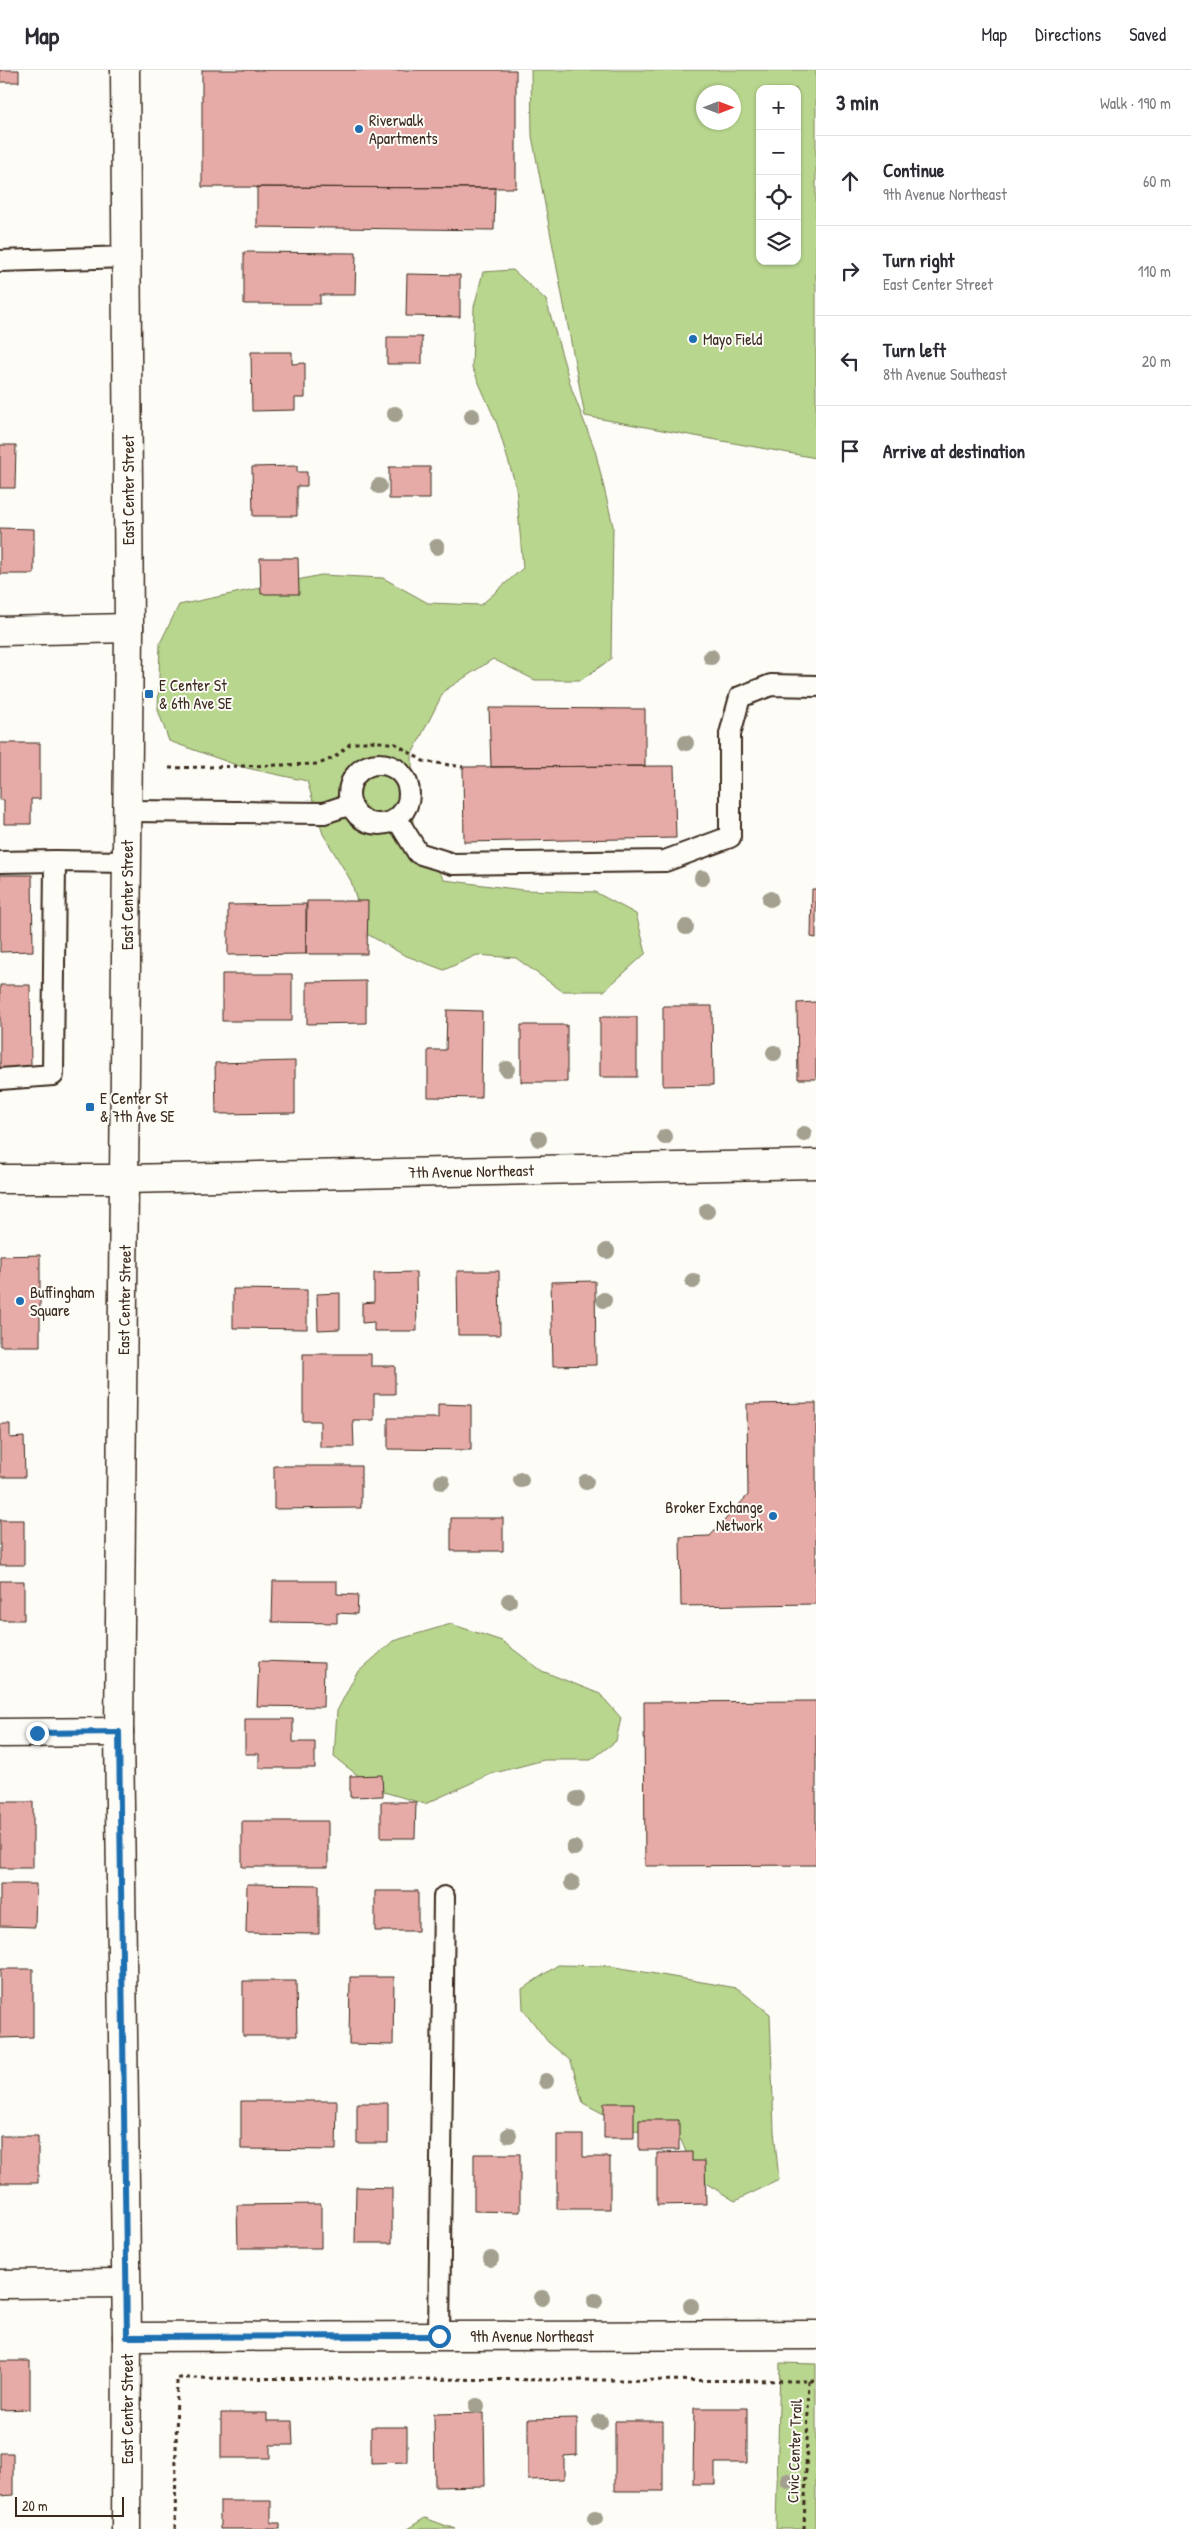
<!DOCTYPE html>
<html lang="en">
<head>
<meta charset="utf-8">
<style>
	body { margin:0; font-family:"Patrick Hand",sans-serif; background:#f2f2f3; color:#2b2b33 }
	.controls { position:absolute; right:15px; top:15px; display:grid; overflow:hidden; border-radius:10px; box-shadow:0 1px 4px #0004 }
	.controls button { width:45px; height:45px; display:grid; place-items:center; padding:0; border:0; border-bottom:1px solid #e1e1e2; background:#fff; color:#2b2b33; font:25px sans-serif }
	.compass { position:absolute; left:696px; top:15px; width:45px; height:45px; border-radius:50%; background:#fff; box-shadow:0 1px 4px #0004; rotate:90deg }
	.scale { position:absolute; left:15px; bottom:12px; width:109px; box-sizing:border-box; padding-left:5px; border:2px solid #3b2a1e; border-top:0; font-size:14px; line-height:18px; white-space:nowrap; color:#3b2a1e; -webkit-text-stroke:4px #fdfcf7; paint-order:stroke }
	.stop { position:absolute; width:15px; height:15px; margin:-11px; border:4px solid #1f6fb2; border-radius:50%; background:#fff }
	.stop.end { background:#1f6fb2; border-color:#fff; box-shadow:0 1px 5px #0008 }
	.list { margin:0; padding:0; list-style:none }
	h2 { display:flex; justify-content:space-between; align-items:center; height:65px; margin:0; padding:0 20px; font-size:21px }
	h2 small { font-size:16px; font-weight:400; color:#7c7c81 }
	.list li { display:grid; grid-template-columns:32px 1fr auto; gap:15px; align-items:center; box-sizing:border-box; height:90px; padding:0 20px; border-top:1px solid #e1e1e2 }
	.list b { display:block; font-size:19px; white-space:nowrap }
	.list p { margin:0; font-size:16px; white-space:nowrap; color:#7c7c81 }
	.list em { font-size:16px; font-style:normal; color:#7c7c81 }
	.icon { flex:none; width:28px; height:28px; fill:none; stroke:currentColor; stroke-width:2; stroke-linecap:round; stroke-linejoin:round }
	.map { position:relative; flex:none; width:816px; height:2459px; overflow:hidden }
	header { display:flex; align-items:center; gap:30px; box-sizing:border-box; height:70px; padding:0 25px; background:#fff; border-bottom:1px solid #e1e1e2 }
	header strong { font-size:24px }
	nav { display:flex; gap:28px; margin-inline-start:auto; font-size:18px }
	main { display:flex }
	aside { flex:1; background:#fff }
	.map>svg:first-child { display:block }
	.green { fill:#b8d68e; stroke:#7a8056; fill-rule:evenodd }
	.building { fill:#e6aba6; stroke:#3b2a1e }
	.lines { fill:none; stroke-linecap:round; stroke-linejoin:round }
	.lane-casing { stroke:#3b2a1e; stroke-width:24 }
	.street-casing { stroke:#3b2a1e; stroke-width:31 }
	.secondary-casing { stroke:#3b2a1e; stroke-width:31 }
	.path { stroke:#3b2a1e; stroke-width:3; stroke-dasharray:4 4; stroke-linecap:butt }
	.lane { stroke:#fdfcf7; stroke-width:20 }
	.street { stroke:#fdfcf7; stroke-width:28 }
	.secondary { stroke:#fdfcf7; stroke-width:28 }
	.tree { fill:#a3a08f }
	.route { stroke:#1f6fb2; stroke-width:6 }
	.poi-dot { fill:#1f6fb2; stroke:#fdfcf7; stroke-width:2 }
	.labels { text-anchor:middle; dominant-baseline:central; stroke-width:4; stroke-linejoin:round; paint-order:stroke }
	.poi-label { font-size:16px; fill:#3b2a1e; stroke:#fdfcf7; text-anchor:start }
	.street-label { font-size:16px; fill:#3b2a1e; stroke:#fdfcf7 }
</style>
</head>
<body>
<header>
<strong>Map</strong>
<nav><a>Map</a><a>Directions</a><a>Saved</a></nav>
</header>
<main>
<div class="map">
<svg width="816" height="2459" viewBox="0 0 816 2459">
	<rect width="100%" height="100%" fill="#fdfcf7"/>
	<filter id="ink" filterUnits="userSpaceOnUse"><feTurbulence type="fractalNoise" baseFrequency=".02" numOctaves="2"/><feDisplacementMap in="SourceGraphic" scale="10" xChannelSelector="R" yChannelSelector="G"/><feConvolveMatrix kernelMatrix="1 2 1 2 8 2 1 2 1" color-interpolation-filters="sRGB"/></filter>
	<g filter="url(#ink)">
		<path class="green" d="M531,0H816V388L585,346L532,66ZM760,19H797V191H760ZM734,22V52H704V22Z
			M513,200L546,230L572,320L595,380L613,456L611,589L581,610H535L493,589L444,621L412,684L413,755L444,810L523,820L595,822L636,844L646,883L604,921H562L516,888L477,885L444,900L404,885L367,864L351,811L323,764L307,711L242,697L169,671L158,640L160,573L179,535L321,505L383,508L428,533L481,535L523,498L516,416L497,354L472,297L474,237L483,202Z
			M451,1554L502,1571L542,1601L600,1624L621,1648L616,1671L591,1690H544L491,1704L425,1734L377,1720L334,1687L337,1641L356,1604L393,1571Z
			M558,1895L609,1896L737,1918L770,1944L774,2061L779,2110L735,2131L697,2108L681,2070L636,2061L583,2033L571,1991L548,1972L523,1939L522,1919Z
			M780,2293L816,2294V2459H776Z
			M425,2448L455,2459H407Z"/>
		<path class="building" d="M0,0H19V12H0Z
			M202,0H516V118L202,117Z
			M257,117L495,118L494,160L257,157Z
			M244,182L356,183L355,225H320V234H244Z
			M407,204L460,205V247L406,246Z
			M387,267H422V294H387Z
			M251,282H292V294L305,293V328H295V340L252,341Z
			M0,375H16L15,418H0Z
			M297,396V402H307V416H297V446H253L252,397Z
			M389,397H430V429H389Z
			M0,458L34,459V504H0Z
			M260,488H298L299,524H261Z
			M489,638L645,639V696L491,697Z
			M0,673H40V729H31V754H4V730H0Z
			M674,696L676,768L464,772L463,697Z
			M0,805H32L33,881L0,882Z
			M812,819H816V868L811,867Z
			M307,831H368L367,884H306Z
			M306,834V884L228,885V835Z
			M222,904H292V951H222Z
			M366,911V953L307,954V912Z
			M0,915H30L31,998L0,999Z
			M816,932V1009H798L797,933Z
			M663,936H712L713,1015L663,1016Z
			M447,940L482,941L481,1028L428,1027V980H446Z
			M600,947H637V1007H600Z
			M521,955H567V1012H521Z
			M295,991V1043L216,1044L215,993Z
			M40,1185V1276H0V1186Z
			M457,1201H499L500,1265H458Z
			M416,1202L417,1261H374V1252L362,1253V1233L374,1232V1203Z
			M595,1211L596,1295L553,1296L551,1212Z
			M233,1219L307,1220V1259L233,1258Z
			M340,1223V1259L318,1260L317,1224Z
			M303,1284H371V1296H395V1324H374V1350H353L354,1377H320V1351H303Z
			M816,1333V1534L681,1536L680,1467L710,1466L748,1425L747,1334Z
			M438,1334L471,1335V1380L388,1379V1348H438Z
			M0,1354H10V1368L24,1367L25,1407H0Z
			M274,1396H361V1438L274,1439Z
			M451,1448H503V1481H451Z
			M0,1450H24V1495H0Z
			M0,1511H24V1550H0Z
			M273,1511H337V1524L358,1525L357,1544L337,1543V1553L272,1552Z
			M259,1591L324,1593L323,1637L257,1636Z
			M816,1631V1795L645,1796L644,1632Z
			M245,1649H293V1672H315V1698H259V1684H245Z
			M382,1705L383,1726L350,1727V1706Z
			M0,1732H33V1798H0Z
			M381,1732H416L415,1768H381Z
			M242,1751H328V1797H242Z
			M0,1814H36L35,1857L0,1856Z
			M247,1814L319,1815V1864L246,1863Z
			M375,1821H418V1861H375Z
			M0,1899H33V1967L0,1968Z
			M350,1907H394L393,1975L349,1974Z
			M243,1911H296L297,1966H243Z
			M241,2031H337L336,2080L241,2079Z
			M357,2033H388V2073H357Z
			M604,2033H634V2068H604Z
			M639,2050H679V2080H639Z
			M557,2065H583V2087H610V2139H557Z
			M0,2066H38V2113H0Z
			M692,2082V2091H705L706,2134L657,2135V2083Z
			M474,2084H520V2142L474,2141Z
			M356,2117L392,2118V2173H355Z
			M321,2134V2178H238L237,2135Z
			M0,2291H30V2339L0,2340Z
			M694,2338H747V2393H715V2414H693Z
			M221,2343H267V2351H292L293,2375H270V2388H221Z
			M484,2343L485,2416L435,2417L434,2344Z
			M577,2348V2385L564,2386V2409L528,2410V2349Z
			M615,2351H663V2421H615Z
			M371,2357H407V2392L371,2393Z
			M0,2383H13V2425L0,2426Z
			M220,2431H271V2453H280V2459H220Z"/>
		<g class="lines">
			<defs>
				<path id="lane" d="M0,191L127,187
					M349 724a30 30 0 1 1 60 0a30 30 0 1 1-60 0Z
					M128,741L324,743L351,734
					M397,749L418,783L453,794L665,791L730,767V664L740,627L771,615L816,616
					M0,792L55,791
					M0,1009L53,1005L55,791L127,792
					M439,2266L444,1827"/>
				<path id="street" d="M0,561L129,558
					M0,1109H125L816,1094
					M0,1663L119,1662
					M0,2214L126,2213
					M127,2267L816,2265"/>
				<path id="secondary" d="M125,0L129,558L119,1662L127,2267L126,2459"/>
			</defs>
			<use href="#lane" class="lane-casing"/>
			<use href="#street" class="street-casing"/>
			<use href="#secondary" class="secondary-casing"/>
			<path class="path" d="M169,698L319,694L335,687L350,674L371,671L396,674L423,691L463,697
				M175,2459L177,2308L816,2311
				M804,2459L809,2311"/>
			<use href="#lane" class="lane"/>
			<use href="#street" class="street"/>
			<use href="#secondary" class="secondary"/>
		</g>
		<g class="tree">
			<circle cx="395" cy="344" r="8"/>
			<circle cx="472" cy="346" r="8"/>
			<circle cx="379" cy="416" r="8"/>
			<circle cx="437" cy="477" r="8"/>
			<circle cx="711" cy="587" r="8"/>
			<circle cx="686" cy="673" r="8"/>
			<circle cx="702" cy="808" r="8"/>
			<circle cx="770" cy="829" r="8"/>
			<circle cx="686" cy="857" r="8"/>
			<circle cx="774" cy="983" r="8"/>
			<circle cx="507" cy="999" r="8"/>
			<circle cx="804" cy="1064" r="8"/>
			<circle cx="665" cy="1067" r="8"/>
			<circle cx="539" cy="1069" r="8"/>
			<circle cx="707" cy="1141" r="8"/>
			<circle cx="607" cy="1181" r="8"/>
			<circle cx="693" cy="1211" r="8"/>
			<circle cx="604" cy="1230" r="8"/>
			<circle cx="521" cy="1410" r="8"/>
			<circle cx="442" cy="1412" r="8"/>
			<circle cx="586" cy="1412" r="8"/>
			<circle cx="509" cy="1531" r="8"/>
			<circle cx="577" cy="1729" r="8"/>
			<circle cx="574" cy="1778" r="8"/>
			<circle cx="572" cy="1813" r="8"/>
			<circle cx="546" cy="2011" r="8"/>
			<circle cx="509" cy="2065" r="8"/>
			<circle cx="491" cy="2189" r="8"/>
			<circle cx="542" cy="2228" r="8"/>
			<circle cx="595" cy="2231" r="8"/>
			<circle cx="691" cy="2236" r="8"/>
			<circle cx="477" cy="2336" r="8"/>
			<circle cx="600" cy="2352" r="8"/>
			<circle cx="788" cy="2411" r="8"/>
			<circle cx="595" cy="2448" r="8"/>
		</g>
	</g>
	<g class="lines" filter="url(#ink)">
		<path class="route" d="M37,1663L119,1662L127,2267L439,2266"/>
	</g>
	<g class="poi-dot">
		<circle cx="359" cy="59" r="5"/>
		<circle cx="693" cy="269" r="5"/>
		<rect x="144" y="619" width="10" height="10" rx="2.5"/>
		<rect x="85" y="1032" width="10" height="10" rx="2.5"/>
		<circle cx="20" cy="1231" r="5"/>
		<circle cx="773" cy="1446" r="5"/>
	</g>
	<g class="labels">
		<g class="poi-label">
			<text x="369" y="50">Riverwalk<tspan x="369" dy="18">Apartments</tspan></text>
			<text x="703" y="269">Mayo Field</text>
			<text x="159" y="615">E Center St<tspan x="159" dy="18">&amp; 6th Ave SE</tspan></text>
			<text x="100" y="1028">E Center St<tspan x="100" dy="18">&amp; 7th Ave SE</tspan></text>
			<text x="30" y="1222">Buffingham<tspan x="30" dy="18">Square</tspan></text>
			<text x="763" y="1437" text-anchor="end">Broker Exchange<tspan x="763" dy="18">Network</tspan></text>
		</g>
		<g class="street-label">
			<text transform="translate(128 420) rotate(-90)">East Center Street</text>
			<text transform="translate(127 825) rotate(-90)">East Center Street</text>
			<text transform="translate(471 1101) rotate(-1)">7th Avenue Northeast</text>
			<text transform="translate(124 1230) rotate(-89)">East Center Street</text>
			<text x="532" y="2266">9th Avenue Northeast</text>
			<text transform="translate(127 2339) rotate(-90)">East Center Street</text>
			<text transform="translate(794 2381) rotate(-88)">Civic Center Trail</text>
		</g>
	</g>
</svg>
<div class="controls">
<button>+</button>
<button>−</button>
<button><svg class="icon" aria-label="locate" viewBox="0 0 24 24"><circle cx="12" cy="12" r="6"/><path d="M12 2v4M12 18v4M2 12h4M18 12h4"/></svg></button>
<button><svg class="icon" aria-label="layers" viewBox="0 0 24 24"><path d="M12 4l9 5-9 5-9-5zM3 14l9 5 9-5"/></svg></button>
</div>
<svg class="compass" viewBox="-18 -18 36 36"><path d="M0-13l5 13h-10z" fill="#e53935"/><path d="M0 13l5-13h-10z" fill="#7c7c81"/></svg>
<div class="scale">20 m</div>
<div class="stop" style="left:439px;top:2266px"></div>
<div class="stop end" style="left:37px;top:1663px"></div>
</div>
<aside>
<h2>3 min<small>Walk · 190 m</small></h2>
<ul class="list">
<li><svg class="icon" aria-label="ahead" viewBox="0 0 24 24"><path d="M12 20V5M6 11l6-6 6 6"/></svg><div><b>Continue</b><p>9th Avenue Northeast</p></div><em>60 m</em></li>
<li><svg class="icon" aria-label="right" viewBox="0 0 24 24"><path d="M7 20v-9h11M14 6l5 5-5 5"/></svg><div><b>Turn right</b><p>East Center Street</p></div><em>110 m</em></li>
<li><svg class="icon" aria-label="left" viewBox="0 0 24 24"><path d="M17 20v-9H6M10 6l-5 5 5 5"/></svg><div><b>Turn left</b><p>8th Avenue Southeast</p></div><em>20 m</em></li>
<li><svg class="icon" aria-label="arrive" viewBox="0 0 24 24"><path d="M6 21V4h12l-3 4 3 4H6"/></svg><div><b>Arrive at destination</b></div></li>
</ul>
</aside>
</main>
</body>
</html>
